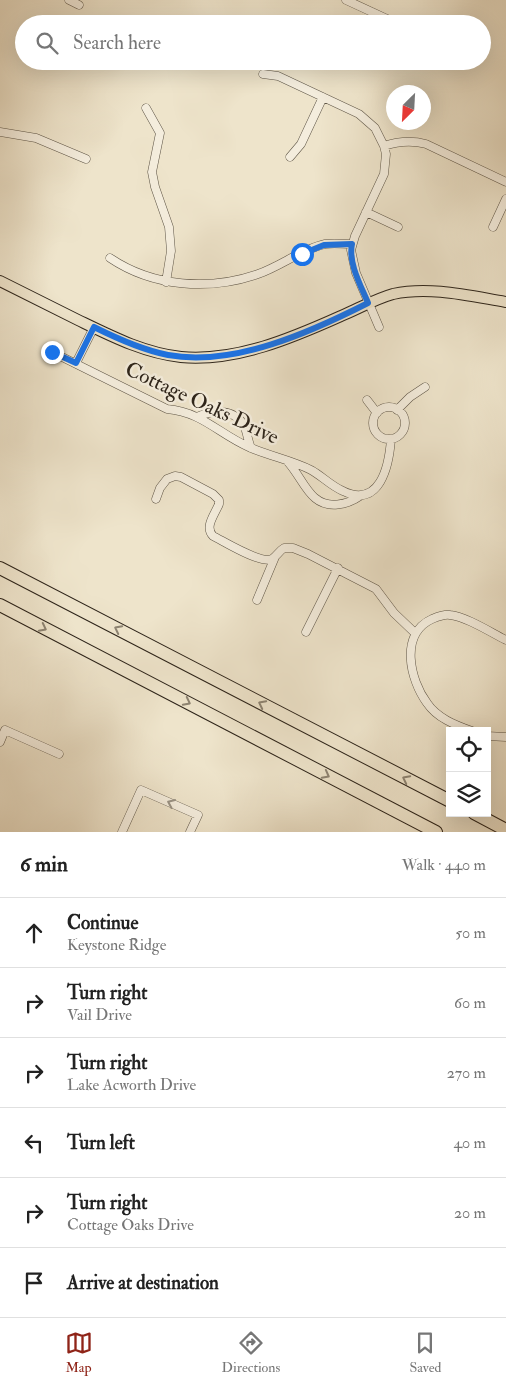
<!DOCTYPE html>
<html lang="en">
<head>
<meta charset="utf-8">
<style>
	body { margin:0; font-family:"IM FELL Double Pica",serif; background:#f2f2f2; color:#222 }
	.controls { position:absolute; right:15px; bottom:15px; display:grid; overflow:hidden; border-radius:0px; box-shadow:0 5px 20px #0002 }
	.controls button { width:45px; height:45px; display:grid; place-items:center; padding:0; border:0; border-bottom:1px solid #e0e0e0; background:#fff; color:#222; font:25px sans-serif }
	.compass { position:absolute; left:386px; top:85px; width:45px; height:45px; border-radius:50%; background:#fff; box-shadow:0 5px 20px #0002; rotate:204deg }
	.stop { position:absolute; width:15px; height:15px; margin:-11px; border:4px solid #1a73e8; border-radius:50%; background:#fff }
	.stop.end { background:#1a73e8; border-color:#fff; box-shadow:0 1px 5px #0008 }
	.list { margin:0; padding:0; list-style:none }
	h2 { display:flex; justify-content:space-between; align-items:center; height:65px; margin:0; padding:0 20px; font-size:21px }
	h2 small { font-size:16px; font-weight:400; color:#767676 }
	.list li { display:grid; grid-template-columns:32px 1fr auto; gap:15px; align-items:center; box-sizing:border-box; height:70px; padding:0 20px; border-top:1px solid #e0e0e0 }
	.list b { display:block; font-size:19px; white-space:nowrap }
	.list p { margin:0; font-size:16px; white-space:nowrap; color:#767676 }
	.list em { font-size:16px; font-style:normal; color:#767676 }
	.icon { flex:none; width:28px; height:28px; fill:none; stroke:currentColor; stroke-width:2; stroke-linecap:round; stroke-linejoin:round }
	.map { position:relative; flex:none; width:506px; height:832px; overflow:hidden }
	.search { position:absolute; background:#fff; box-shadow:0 5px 20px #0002; left:15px; right:15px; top:15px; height:55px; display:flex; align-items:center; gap:12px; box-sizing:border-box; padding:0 18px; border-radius:28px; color:#767676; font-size:19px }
	.sheet { height:485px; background:#fff }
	nav { display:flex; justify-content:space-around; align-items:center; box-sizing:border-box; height:70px; border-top:1px solid #e0e0e0; background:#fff; font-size:14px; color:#767676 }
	nav a { display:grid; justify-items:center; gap:2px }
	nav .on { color:#8f2418 }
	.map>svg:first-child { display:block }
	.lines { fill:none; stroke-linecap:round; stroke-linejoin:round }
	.minor-casing { stroke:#5d5446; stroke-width:9 }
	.major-casing { stroke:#2d241a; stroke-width:12 }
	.highway-casing { stroke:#2d241a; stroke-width:14 }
	.minor { stroke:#f4eddd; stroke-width:8 }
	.major { stroke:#eee4cb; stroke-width:10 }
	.highway { stroke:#eee4cb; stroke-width:12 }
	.oneway { stroke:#8e8472 }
	.oneway2 { stroke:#9a9385 }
	.route { stroke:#1a73e8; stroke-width:6 }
	.labels { text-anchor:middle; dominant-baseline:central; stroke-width:5; stroke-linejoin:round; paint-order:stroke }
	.street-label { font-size:21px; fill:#2d241a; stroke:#f4eddd }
</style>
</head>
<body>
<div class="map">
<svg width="506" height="832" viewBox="0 0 506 832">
	<rect width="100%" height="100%" fill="#eee4cb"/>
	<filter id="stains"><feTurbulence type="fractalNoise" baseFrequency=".004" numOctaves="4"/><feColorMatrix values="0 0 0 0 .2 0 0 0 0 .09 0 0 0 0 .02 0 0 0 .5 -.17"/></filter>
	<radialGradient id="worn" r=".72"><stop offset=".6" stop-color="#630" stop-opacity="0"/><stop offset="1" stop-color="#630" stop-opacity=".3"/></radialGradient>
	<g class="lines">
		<defs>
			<path id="minor" d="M69,0L79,5
				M346,0L398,24
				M263,74L278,76L359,114L375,128L384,146L386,154L384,174L355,236L351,250L356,273L379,327
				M146,108L160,133L152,172L155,187L169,227L171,251L166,282
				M0,132L36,138L86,159
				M384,146C399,141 411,140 426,144L506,182
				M290,157L301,144L323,97
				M366,212L398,227
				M493,227L506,199
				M110,258C153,287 209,291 258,274C281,266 302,249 325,244C334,243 343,244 352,244
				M52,352L167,409C202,412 219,434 249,447C269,456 291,460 311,470C322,476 331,486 343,491C380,509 389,466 391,439
				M76,363L94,327
				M367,400L377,413
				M373 423a16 16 0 1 1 32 0a16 16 0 1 1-32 0Z
				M397,410L410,397L425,387
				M197,417C213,410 233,408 244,425C247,432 248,441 251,448
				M288,462C298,473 305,490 315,498C328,509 347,505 360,496
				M156,499L160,488L167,479L175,476L181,477L213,494L219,500V504C215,514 204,527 213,536C225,542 260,564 272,559C277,556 279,551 284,548H293L308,554L376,589L394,613L415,633
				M257,600L275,557
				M306,632L338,568
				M472,731C455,725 437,718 427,703C410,680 399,634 432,619C437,617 444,614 450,615C467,617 490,632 506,640
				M487,736L506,737
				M0,742L5,730L59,754
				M122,832L141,790L198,815L190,832"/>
			<path id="major" d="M0,281C26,294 52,307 78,320C111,336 144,353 181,357C236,362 292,338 341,316C358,309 375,299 393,294C430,286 470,296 506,302"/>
			<path id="highway" d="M0,568L450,801
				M0,605L436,832
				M474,813L506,830"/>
		</defs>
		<use href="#minor" class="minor-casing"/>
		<use href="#major" class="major-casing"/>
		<use href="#highway" class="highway-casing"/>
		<use href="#minor" class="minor"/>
		<use href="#major" class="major"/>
		<use href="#highway" class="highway"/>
	</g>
	<defs><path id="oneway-chevron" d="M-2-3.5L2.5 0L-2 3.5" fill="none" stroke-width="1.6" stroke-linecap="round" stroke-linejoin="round" transform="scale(1.25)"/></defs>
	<g class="oneway">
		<use href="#oneway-chevron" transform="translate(43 628) rotate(27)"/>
		<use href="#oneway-chevron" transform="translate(118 629) rotate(-153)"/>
		<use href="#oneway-chevron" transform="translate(187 702) rotate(27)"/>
		<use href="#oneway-chevron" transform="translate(262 704) rotate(-153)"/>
		<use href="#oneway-chevron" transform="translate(326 775) rotate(28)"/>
		<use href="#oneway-chevron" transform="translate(406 779) rotate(-153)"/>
	</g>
	<use class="oneway2" href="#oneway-chevron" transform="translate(171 803) rotate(-156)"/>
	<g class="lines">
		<path class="route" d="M52,352L76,363L94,327C118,339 142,350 168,355C234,367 311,332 368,303C361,286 348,263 352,244L324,245L302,254"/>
	</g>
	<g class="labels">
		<g class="street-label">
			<text transform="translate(202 403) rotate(25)">Cottage Oaks Drive</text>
		</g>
	</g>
	<rect width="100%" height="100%" filter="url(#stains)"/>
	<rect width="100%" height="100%" fill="url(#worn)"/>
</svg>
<div class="controls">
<button><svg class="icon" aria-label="locate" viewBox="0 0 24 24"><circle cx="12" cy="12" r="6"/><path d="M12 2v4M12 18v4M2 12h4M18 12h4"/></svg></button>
<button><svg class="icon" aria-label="layers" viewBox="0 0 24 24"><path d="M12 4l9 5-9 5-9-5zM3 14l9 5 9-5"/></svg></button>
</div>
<svg class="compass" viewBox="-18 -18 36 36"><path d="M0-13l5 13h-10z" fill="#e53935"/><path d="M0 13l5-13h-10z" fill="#767676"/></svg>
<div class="stop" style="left:302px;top:254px"></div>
<div class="stop end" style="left:52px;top:352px"></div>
<div class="search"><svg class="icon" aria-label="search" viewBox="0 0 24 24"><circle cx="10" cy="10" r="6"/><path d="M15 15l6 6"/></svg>Search here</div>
</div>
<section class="sheet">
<h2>6 min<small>Walk · 440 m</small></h2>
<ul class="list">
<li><svg class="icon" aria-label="ahead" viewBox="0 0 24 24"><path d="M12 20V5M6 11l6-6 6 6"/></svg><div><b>Continue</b><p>Keystone Ridge</p></div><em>50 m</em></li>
<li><svg class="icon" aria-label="right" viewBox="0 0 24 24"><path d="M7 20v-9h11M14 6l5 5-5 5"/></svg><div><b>Turn right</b><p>Vail Drive</p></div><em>60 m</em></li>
<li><svg class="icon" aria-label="right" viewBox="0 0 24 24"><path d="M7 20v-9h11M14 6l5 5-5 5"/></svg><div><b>Turn right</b><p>Lake Acworth Drive</p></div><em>270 m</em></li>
<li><svg class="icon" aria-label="left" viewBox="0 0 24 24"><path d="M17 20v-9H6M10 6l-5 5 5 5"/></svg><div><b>Turn left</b></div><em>40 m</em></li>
<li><svg class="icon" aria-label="right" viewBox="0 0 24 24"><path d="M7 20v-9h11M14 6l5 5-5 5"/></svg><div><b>Turn right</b><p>Cottage Oaks Drive</p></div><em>20 m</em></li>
<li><svg class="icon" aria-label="arrive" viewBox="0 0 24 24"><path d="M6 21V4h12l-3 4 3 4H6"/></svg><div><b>Arrive at destination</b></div></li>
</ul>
</section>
<nav>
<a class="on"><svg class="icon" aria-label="map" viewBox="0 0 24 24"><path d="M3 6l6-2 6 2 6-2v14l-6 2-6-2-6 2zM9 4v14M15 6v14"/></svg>Map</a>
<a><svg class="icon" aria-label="directions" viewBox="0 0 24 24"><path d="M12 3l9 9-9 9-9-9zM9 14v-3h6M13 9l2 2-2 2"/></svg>Directions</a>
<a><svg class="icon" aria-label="saved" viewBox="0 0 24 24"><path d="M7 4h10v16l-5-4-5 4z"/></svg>Saved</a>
</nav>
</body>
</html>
